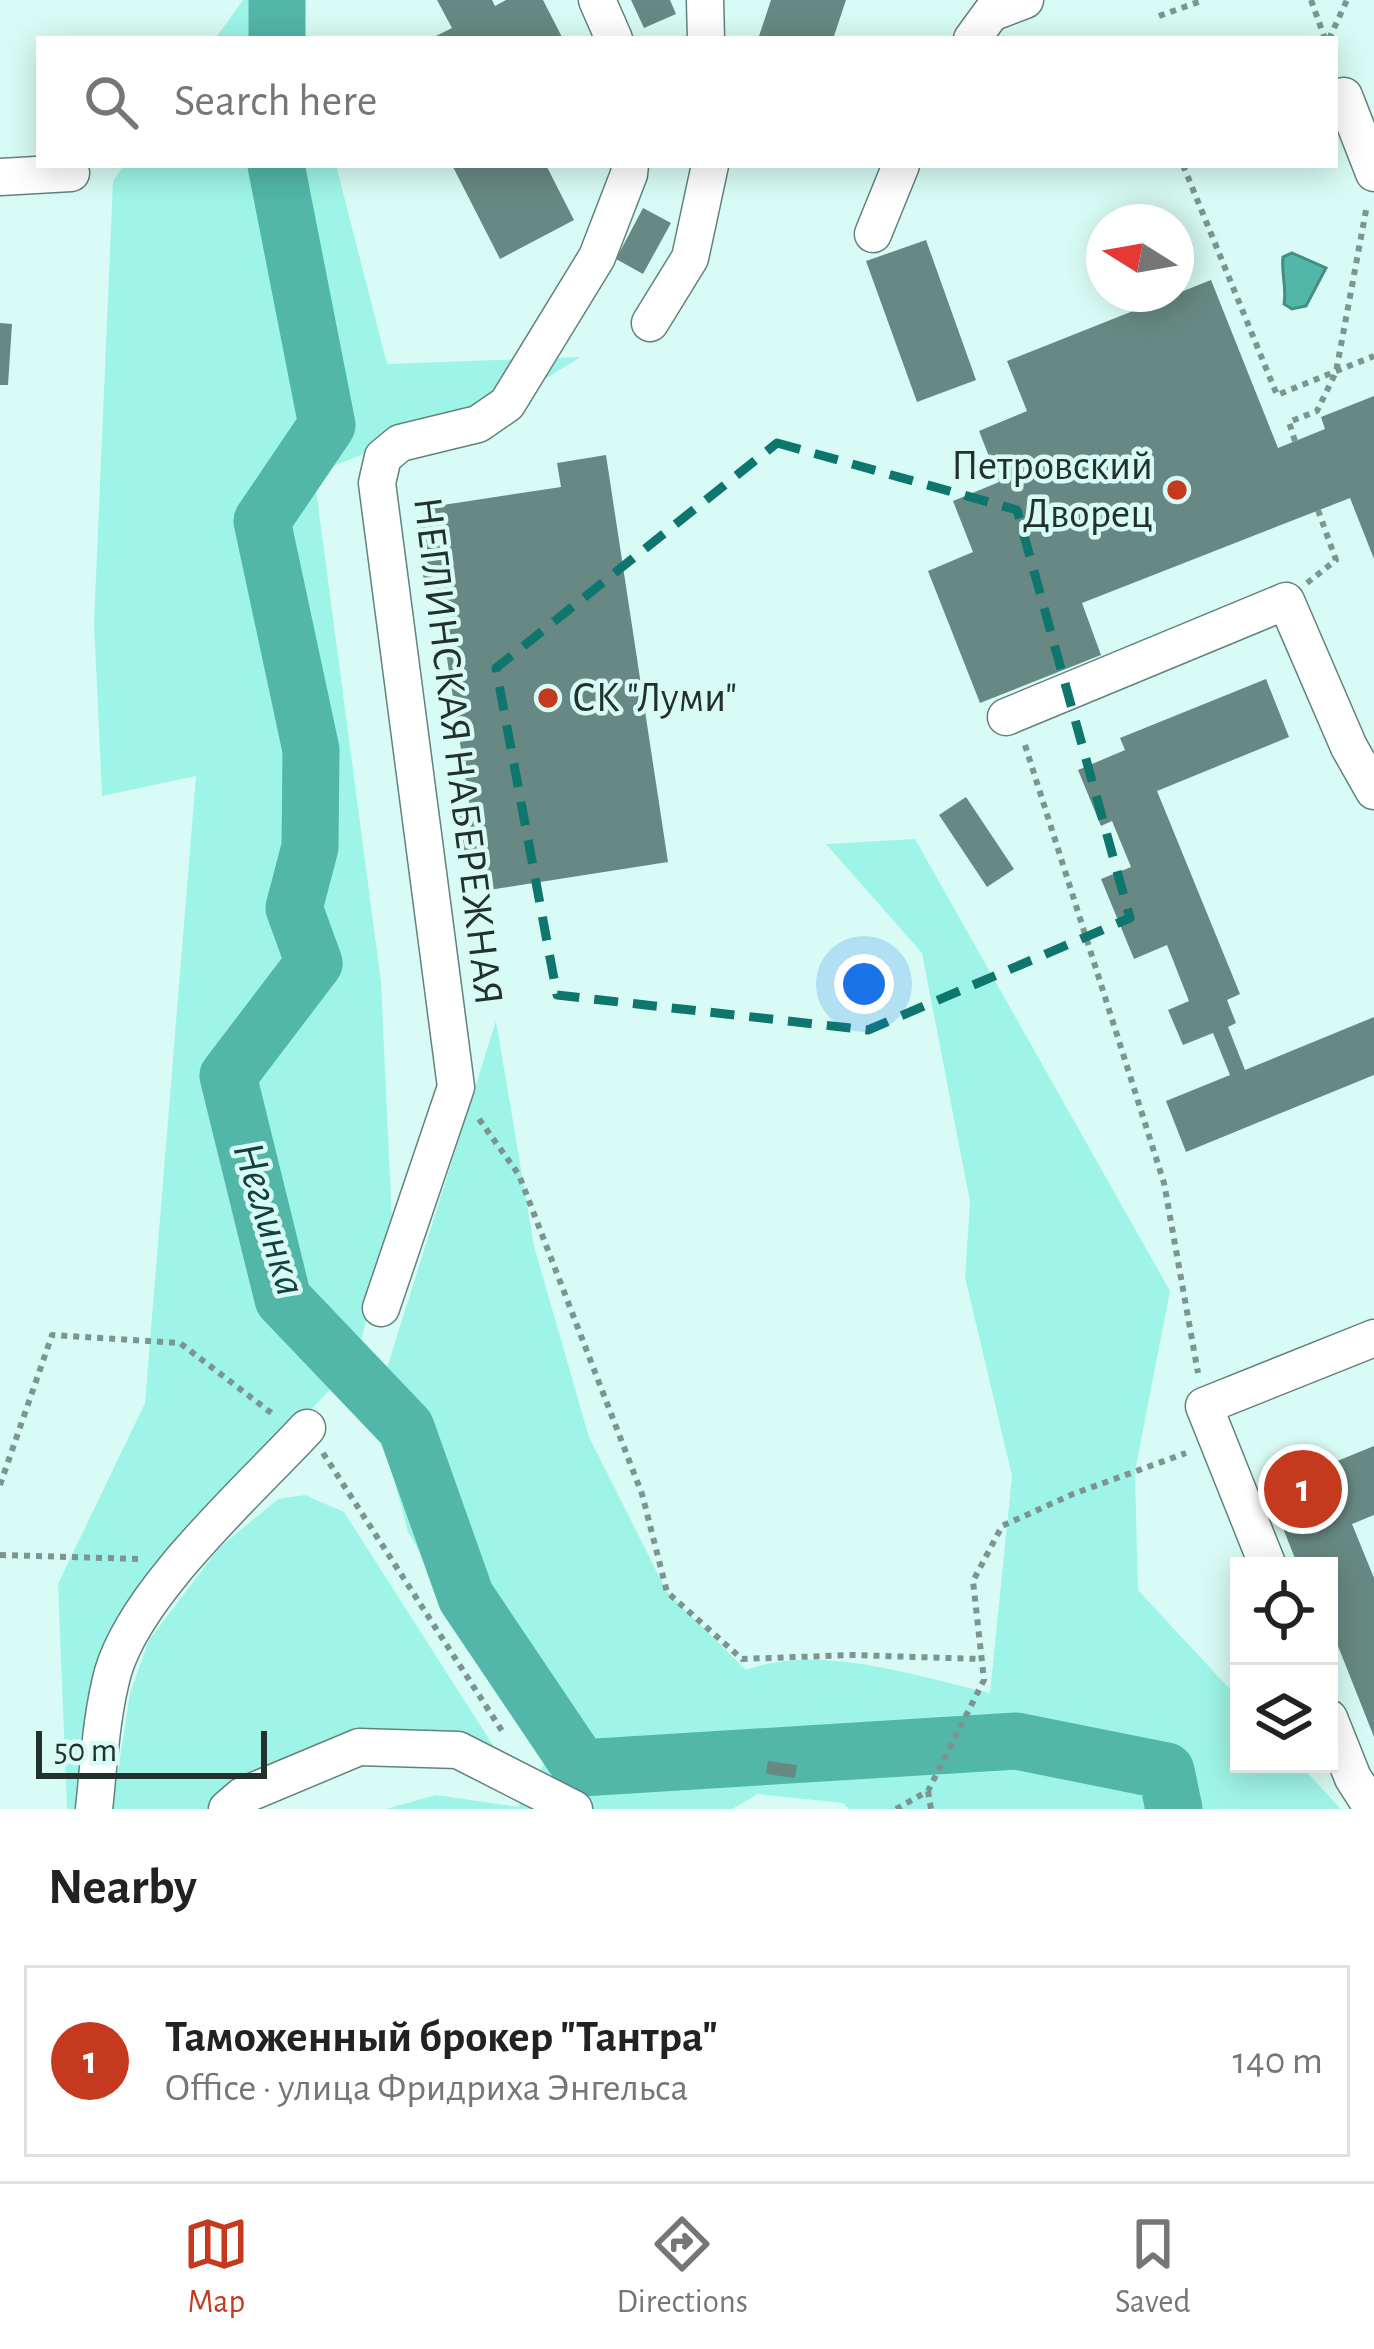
<!DOCTYPE html>
<html lang="en">
<head>
<meta charset="utf-8">
<style>
	body { margin:0; font-family:"Alegreya Sans",sans-serif; background:#f2f2f2; color:#222 }
	.controls { position:absolute; right:36px; bottom:36px; display:grid; overflow:hidden; border-radius:0px; box-shadow:0 6px 30px #0003 }
	.controls button { width:108px; height:108px; display:grid; place-items:center; padding:0; border:0; border-bottom:3px solid #e0e0e0; background:#fff; color:#222; font:60px sans-serif }
	.compass { position:absolute; left:1086px; top:204px; width:108px; height:108px; border-radius:50%; background:#fff; box-shadow:0 6px 30px #0003; rotate:281deg }
	.scale { position:absolute; left:36px; bottom:30px; width:231px; box-sizing:border-box; padding-left:12px; border:6px solid #22302e; border-top:0; font-size:33px; line-height:42px; white-space:nowrap; color:#22302e; -webkit-text-stroke:9px #d8fcf5; paint-order:stroke }
	.you { position:absolute; left:864px; top:984px; width:42px; height:42px; margin:-30px; border:9px solid #fff; border-radius:50%; background:#1a73e8; box-shadow:0 0 0 18px #1a73e833 }
	.badge { display:grid; place-items:center; width:78px; height:78px; border-radius:50%; background:#c53a1e; color:#fff; font-size:39px; font-weight:700 }
	.pin { position:absolute; translate:-50% -50%; border:6px solid #fff; box-shadow:0 3px 12px #0006 }
	.list { margin:0; padding:0; list-style:none }
	h2 { display:flex; justify-content:space-between; align-items:center; height:156px; margin:0; padding:0 48px; font-size:51px }
	h2 small { font-size:39px; font-weight:400; color:#767676 }
	.list li { display:grid; grid-template-columns:78px 1fr auto; gap:36px; align-items:center; box-sizing:border-box; height:192px; margin:0 24px 24px; padding:0 24px; border:3px solid #e0e0e0; border-radius:0px }
	.list b { display:block; font-size:45px; white-space:nowrap }
	.list p { margin:0; font-size:39px; white-space:nowrap; color:#767676 }
	.list em { font-size:39px; font-style:normal; color:#767676 }
	.icon { flex:none; width:66px; height:66px; fill:none; stroke:currentColor; stroke-width:2; stroke-linecap:round; stroke-linejoin:round }
	.map { position:relative; flex:none; width:1374px; height:1809px; overflow:hidden }
	.search { position:absolute; background:#fff; box-shadow:0 6px 30px #0003; left:36px; right:36px; top:36px; height:132px; display:flex; align-items:center; gap:30px; box-sizing:border-box; padding:0 42px; border-radius:0px; color:#767676; font-size:45px }
	.sheet { height:372px; background:#fff }
	nav { display:flex; justify-content:space-around; align-items:center; box-sizing:border-box; height:168px; border-top:3px solid #e0e0e0; background:#fff; font-size:33px; color:#767676 }
	nav a { display:grid; justify-items:center; gap:6px }
	nav .on { color:#c53a1e }
	.map>svg:first-child { display:block }
	.green { fill:#9ef5e7 }
	.water { fill:#52b6a8; stroke:#448e83; stroke-width:3 }
	.lines { fill:none; stroke-linecap:round; stroke-linejoin:round }
	.river { stroke:#52b6a8; stroke-width:57 }
	.building { fill:#688983 }
	.minor-casing { stroke:#62827d; stroke-width:39 }
	.path { stroke:#7c9590; stroke-width:6; stroke-dasharray:6 6; stroke-linecap:butt }
	.minor { stroke:#fff; stroke-width:36 }
	.marked { fill:none; stroke:#0f766e; stroke-width:9; stroke-dasharray:24 15; stroke-linejoin:round }
	.poi-dot { fill:#c53a1e; stroke:#d8fcf5; stroke-width:4.5 }
	.labels { text-anchor:middle; dominant-baseline:central; stroke-width:9; stroke-linejoin:round; paint-order:stroke }
	.poi-label { font-size:42px; fill:#22302e; stroke:#d8fcf5; text-anchor:end }
	.street-label { font-size:42px; fill:#22302e; stroke:#d8fcf5 }
	.water-label { font-size:45px; font-style:italic; fill:#13413b; stroke:#d8fcf5 }
</style>
</head>
<body>
<div class="map">
<svg width="1374" height="1809" viewBox="0 0 1374 1809">
	<rect width="100%" height="100%" fill="#d8fcf5"/>
	<path class="green" d="M243,0H294L304,39H215Z
		M124,165H336L387,364L581,357L535,385L314,474L381,982L392,1221L355,1364L164,1561L84,1809H67L58,1584L145,1403L196,776L102,796L94,623L113,181Z
		M915,839L1170,1291L1135,1471L1138,1590L1239,1699V1764H1299L1341,1809H849L843,1803L758,1794L732,1809H386L436,1795L518,1807L544,1764L408,1532L375,1406L496,1021L534,1246L589,1437L667,1592L746,1670C819,1643 916,1676 990,1693L1012,1476L965,1277L970,1202L922,953L826,844Z
		M305,1495L344,1512L498,1753L414,1733L216,1809H112L130,1693L149,1640L219,1548L278,1499Z"/>
	<path class="water" d="M1292,253L1326,268L1306,306L1292,309L1284,304C1287,287 1281,274 1283,257Z"/>
	<g class="lines">
		<path class="river" d="M277,39V0
			M276,165L327,425L262,521L311,750L310,847L294,908L314,963L228,1076L283,1299L406,1428L466,1597L581,1768L1016,1741L1166,1771L1174,1809"/>
	</g>
	<path class="building" d="M437,0H492L495,6L506,0H543L563,39H430L452,28Z
		M631,0H670L676,14L644,28Z
		M771,0H846L833,39H758Z
		M452,165H546L574,220L500,259Z
		M643,208L671,223L643,274L616,259Z
		M926,240L976,380L917,402L866,261Z
		M1211,280L1278,448L1325,429L1321,417L1374,396V559L1350,498L1082,603L1101,655L980,703L928,571L973,552L953,501L999,482L979,431L1027,411L1007,361Z
		M0,323L12,324L8,385H0Z
		M606,455L668,862L482,891L477,857L463,859L455,810L470,808L436,587L425,588L415,523L425,522L423,508L561,487L557,463Z
		M1266,679L1289,737L1157,791L1240,994L1227,1000L1236,1023L1228,1027L1245,1070L1374,1017V1075L1186,1152L1166,1101L1230,1075L1213,1033L1183,1045L1168,1010L1189,1001L1167,945L1134,959L1101,879L1131,867L1112,821L1101,826L1078,770L1125,750L1120,738Z
		M966,797L1014,869L987,887L939,815Z
		M1374,1446V1515L1352,1524L1374,1578V1737L1338,1646L1329,1650V1566H1298L1262,1475L1309,1456L1315,1470Z
		M768,1761L797,1765L795,1778L766,1774Z"/>
	<g class="lines">
		<defs>
			<path id="minor" d="M597,0L614,39
				M705,0L706,39
				M972,39L991,13L1025,0
				M1344,96L1374,173
				M0,177L71,173
				M873,234L901,165
				M650,323L690,258L710,165
				M1006,717L1286,601L1349,747L1374,791
				M381,1308L456,1087L377,483L383,457L400,443L478,424L507,404L597,257L629,174L630,165
				M1268,1566L1204,1406L1374,1338
				M1329,1718L1353,1778L1373,1809
				M94,1809C99,1764 101,1716 113,1672C137,1590 248,1492 307,1428
				M227,1809L242,1796L359,1747L458,1750L574,1809"/>
		</defs>
		<use href="#minor" class="minor-casing"/>
		<path class="path" d="M1311,0L1325,39
			M1159,16L1204,0
			M1329,39L1347,0
			M1183,165L1277,395L1374,356
			M1295,441L1289,422L1317,411L1336,372L1367,205
			M1307,583L1336,560L1318,510
			M1025,745L1164,1183L1198,1373
			M479,1119L519,1175L642,1494L667,1592L742,1659L853,1655L980,1659
			M323,1453L504,1734
			M0,1485L52,1335L180,1343L274,1415
			M0,1555L140,1559
			M928,1791L931,1809
			M896,1809L928,1791L984,1680L973,1581L1002,1526L1073,1494L1186,1453"/>
		<use href="#minor" class="minor"/>
	</g>
	<path class="marked" d="M777,443L1017,510L1130,918L868,1030L557,995L496,668Z"/>
	<g class="poi-dot">
		<circle cx="1177" cy="490" r="12"/>
		<circle cx="548" cy="698" r="12"/>
	</g>
	<g class="labels">
		<g class="poi-label">
			<text x="1153" y="466">Петровский<tspan x="1153" dy="48">Дворец</tspan></text>
			<text x="572" y="698" text-anchor="start">СК "Луми"</text>
		</g>
		<g class="street-label">
			<text transform="translate(458 751) rotate(83)">НЕГЛИНСКАЯ НАБЕРЕЖНАЯ</text>
		</g>
		<g class="water-label">
			<text transform="translate(269 1219) rotate(73)">Неглинка</text>
		</g>
	</g>
</svg>
<div class="controls">
<button><svg class="icon" aria-label="locate" viewBox="0 0 24 24"><circle cx="12" cy="12" r="6"/><path d="M12 2v4M12 18v4M2 12h4M18 12h4"/></svg></button>
<button><svg class="icon" aria-label="layers" viewBox="0 0 24 24"><path d="M12 4l9 5-9 5-9-5zM3 14l9 5 9-5"/></svg></button>
</div>
<svg class="compass" viewBox="-18 -18 36 36"><path d="M0-13l5 13h-10z" fill="#e53935"/><path d="M0 13l5-13h-10z" fill="#767676"/></svg>
<div class="scale">50 m</div>
<div class="you"></div>
<div class="pin badge" style="left:1303px;top:1489px">1</div>
<div class="search"><svg class="icon" aria-label="search" viewBox="0 0 24 24"><circle cx="10" cy="10" r="6"/><path d="M15 15l6 6"/></svg>Search here</div>
</div>
<section class="sheet">
<h2>Nearby<small></small></h2>
<ul class="list">
<li><span class="badge">1</span><div><b>Таможенный брокер &quot;Тантра&quot;</b><p>Office · улица Фридриха Энгельса</p></div><em>140 m</em></li>
</ul>
</section>
<nav>
<a class="on"><svg class="icon" aria-label="map" viewBox="0 0 24 24"><path d="M3 6l6-2 6 2 6-2v14l-6 2-6-2-6 2zM9 4v14M15 6v14"/></svg>Map</a>
<a><svg class="icon" aria-label="directions" viewBox="0 0 24 24"><path d="M12 3l9 9-9 9-9-9zM9 14v-3h6M13 9l2 2-2 2"/></svg>Directions</a>
<a><svg class="icon" aria-label="saved" viewBox="0 0 24 24"><path d="M7 4h10v16l-5-4-5 4z"/></svg>Saved</a>
</nav>
</body>
</html>
